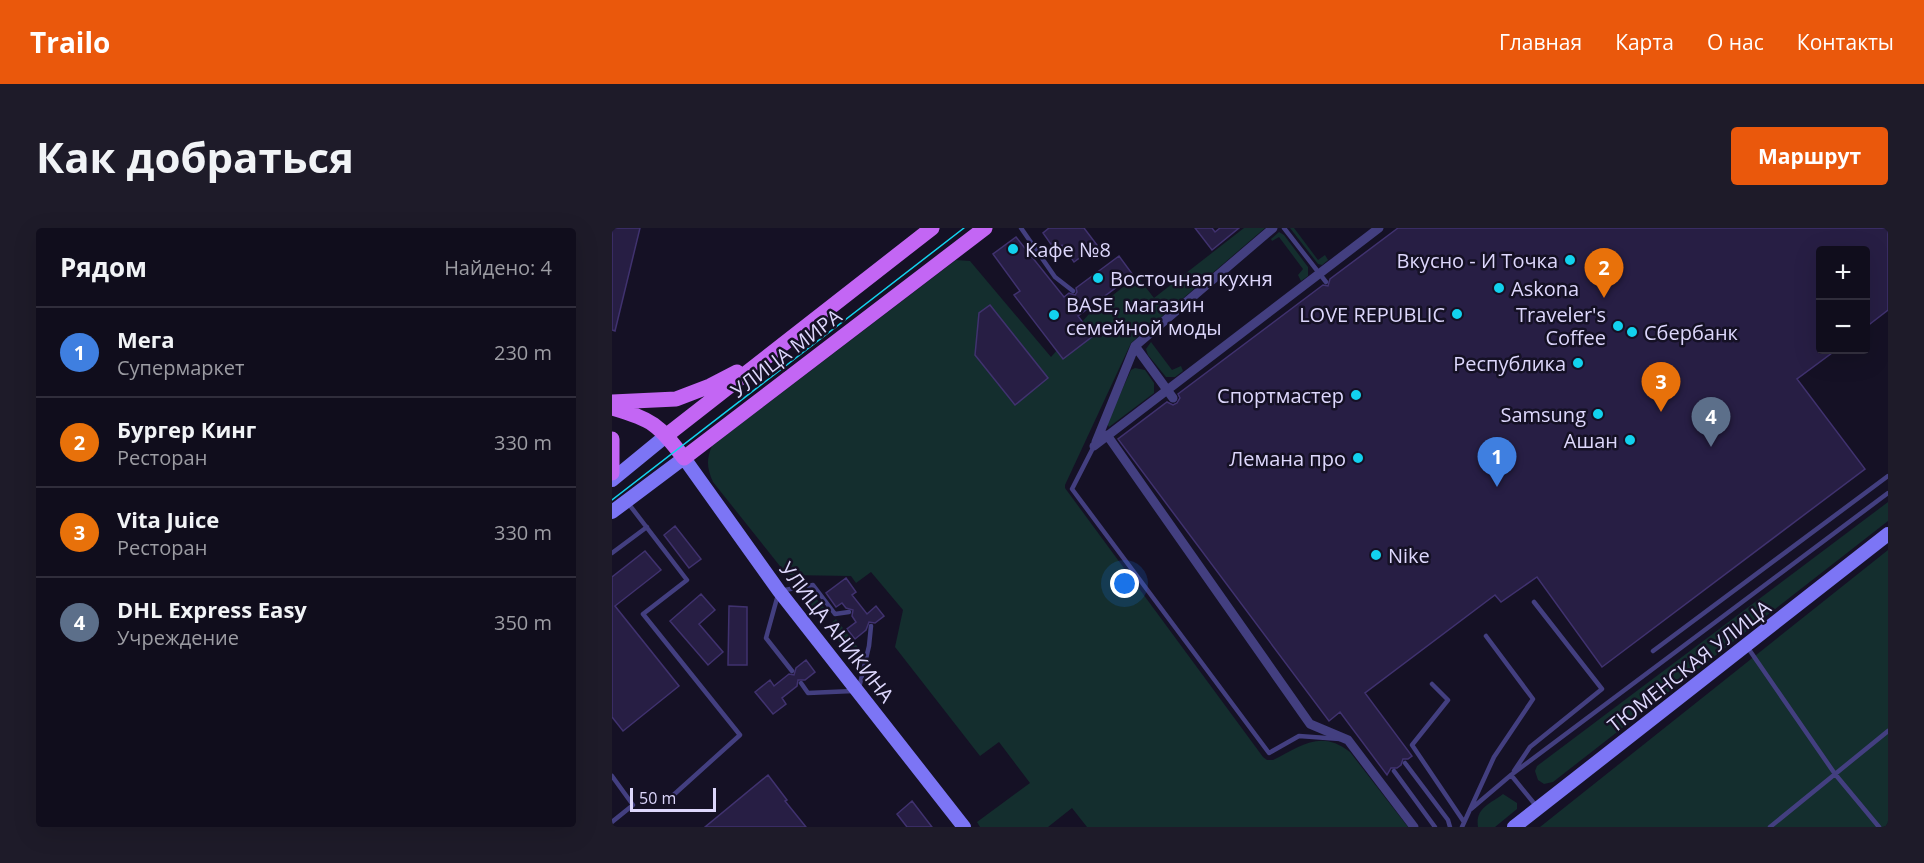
<!DOCTYPE html>
<html lang="ru">
<head>
<meta charset="utf-8">
<style>
	body { margin:0; font-family:"Open Sans",sans-serif; background:#1e1b29; color:#f1f3f6 }
	.controls { position:absolute; right:18px; top:18px; display:grid; overflow:hidden; border-radius:6px; box-shadow:0 6px 24px #0002 }
	.controls button { width:54px; height:54px; display:grid; place-items:center; padding:0; border:0; border-bottom:2px solid #302d3b; background:#100d1c; color:#f1f3f6; font:30px sans-serif }
	.scale { position:absolute; left:18px; bottom:15px; width:86px; box-sizing:border-box; padding-left:6px; border:3px solid #ddd7fc; border-top:0; font-size:16px; line-height:21px; white-space:nowrap; color:#ddd7fc; -webkit-text-stroke:4px #151125; paint-order:stroke }
	.you { position:absolute; left:513px; top:356px; width:21px; height:21px; margin:-15px; border:4px solid #fff; border-radius:50%; background:#1a73e8; box-shadow:0 0 0 9px #1a73e833 }
	.badge { display:grid; place-items:center; width:39px; height:39px; border-radius:50%; background:#ea580c; color:#fff; font-size:20px; font-weight:700 }
	.pin { position:absolute; translate:-50% -50px; filter:drop-shadow(0 2px 3px #0008) }
	.pin::after { content:''; position:absolute; top:32px; width:21px; height:18px; background:inherit; clip-path:polygon(0 0,100% 0,50% 100%) }
	.list { margin:0; padding:0; list-style:none }
	h2 { display:flex; justify-content:space-between; align-items:center; height:78px; margin:0; padding:0 24px; font-size:26px }
	h2 small { font-size:20px; font-weight:400; color:#9c9ca3 }
	.list li { display:grid; grid-template-columns:39px 1fr auto; gap:18px; align-items:center; box-sizing:border-box; height:90px; padding:0 24px; border-top:2px solid #302d3b }
	.list b { display:block; font-size:22px; white-space:nowrap }
	.list p { margin:0; font-size:20px; white-space:nowrap; color:#9c9ca3 }
	.list em { font-size:20px; font-style:normal; color:#9c9ca3 }
	.map { position:relative; flex:none; width:1276px; height:599px; overflow:hidden; border-radius:6px }
	header { display:flex; align-items:center; gap:36px; box-sizing:border-box; height:84px; padding:0 30px; background:#ea580c; color:#fff }
	header strong { font-size:28px }
	nav { display:flex; gap:33px; margin-inline-start:auto; font-size:21px }
	.intro { display:flex; align-items:center; justify-content:space-between; box-sizing:border-box; height:144px; padding:0 36px }
	h1 { margin:0; font-size:42px }
	.button { padding:15px 27px; border-radius:6px; background:#ea580c; color:#fff; font-size:21px; font-weight:700 }
	main { display:flex; gap:36px; padding:0 36px }
	aside { flex:1; background:#100d1c; border-radius:6px; box-shadow:0 6px 24px #0002 }
	.map>svg:first-child { display:block }
	.green { fill:#142e2e }
	.building { fill:#271e44; stroke:#40326f; stroke-width:1.5 }
	.lines { fill:none; stroke-linecap:round; stroke-linejoin:round }
	.lane { stroke:#433f80; stroke-width:4.5 }
	.street { stroke:#433f80; stroke-width:9 }
	.secondary { stroke:#7c75f5; stroke-width:14 }
	.primary { stroke:#c366f4; stroke-width:15 }
	.tram { stroke:#12d2ee; stroke-width:1.5 }
	.poi-dot { fill:#12d2ee; stroke:#151125; stroke-width:2 }
	.labels { text-anchor:middle; dominant-baseline:central; stroke-width:5; stroke-linejoin:round; paint-order:stroke }
	.poi-label { font-size:20px; fill:#ddd7fc; stroke:#151125; text-anchor:end }
	.street-label { font-size:20px; fill:#ddd7fc; stroke:#151125 }
</style>
</head>
<body>
<header>
<strong>Trailo</strong>
<nav><a>Главная</a><a>Карта</a><a>О нас</a><a>Контакты</a></nav>
</header>
<div class="intro"><h1>Как добраться</h1><a class="button">Маршрут</a></div>
<main>
<aside>
<h2>Рядом<small>Найдено: 4</small></h2>
<ul class="list">
<li><span class="badge" style="background:#3f7fe0">1</span><div><b>Мега</b><p>Супермаркет</p></div><em>230 m</em></li>
<li><span class="badge" style="background:#e8710a">2</span><div><b>Бургер Кинг</b><p>Ресторан</p></div><em>330 m</em></li>
<li><span class="badge" style="background:#e8710a">3</span><div><b>Vita Juice</b><p>Ресторан</p></div><em>330 m</em></li>
<li><span class="badge" style="background:#5c6f8a">4</span><div><b>DHL Express Easy</b><p>Учреждение</p></div><em>350 m</em></li>
</ul>
</aside>
<div class="map">
<svg width="1276" height="599" viewBox="0 0 1276 599">
	<rect width="100%" height="100%" fill="#151125"/>
	<path class="green" d="M632,0H653L519,115L453,257V260L651,529L655,532H661C689,518 709,501 738,524L796,599H475L460,580L436,599H368L365,594L418,555L387,514L368,528L283,419L291,382L259,344L244,355L239,348L175,347L101,254C95,240 94,232 100,218L344,32L358,33L439,129L477,86L525,48L542,70Z
		M678,0H682L706,32L713,27L716,32L710,37L706,36Z
		M667,4L672,7L696,39V48L689,53L686,47L691,41L667,9L660,13L659,11Z
		M539,114L560,142L569,138L571,143L563,149H554L536,127L534,121Z
		M523,140L533,142L542,155V165L497,199L495,195L519,142Z
		M1276,274V293L941,554L932,556L926,552L923,543L925,538Z
		M1276,322V599H928Z
		M195,360L215,383L208,388L188,365Z
		M224,391L248,422L239,429L216,398Z
		M891,566L905,575V581L883,599H866C863,580 878,576 891,566Z"/>
	<path class="building" d="M0,0H28L3,103L0,102Z
		M437,0H472L485,17L462,34L450,17L443,22L431,5Z
		M583,0H600L603,4L608,0H627L600,22Z
		M786,0H1276V82L1254,99V22H1209V122H1224L1185,151L1253,241L990,439L925,349L889,374L883,367L753,465L800,528L796,531H791L789,537L785,540H779L775,547L728,484L717,493L506,211L555,174L561,177L565,175L568,170L566,166L711,57L716,58L718,51Z
		M404,9L452,69L457,65L463,67L465,64L464,60L507,28L521,47L466,88L481,108L451,131L402,67L408,63L381,26Z
		M378,77L436,150L403,177L363,127L367,85Z
		M63,298L89,331L77,340L52,307Z
		M33,323L49,342L3,378L67,458L11,503L0,489V349Z
		M234,350L244,364L240,367L255,386L264,378L272,388L263,395L257,394L254,402L243,411L235,401L244,394L240,388L241,382L234,380L230,375L224,379L214,365Z
		M89,366L103,382L87,396L111,424L96,437L58,393Z
		M117,378L135,379V437H116Z
		M194,432L203,444L193,452H186L185,458L170,470L174,476L161,486L143,464L158,452L162,458L177,446L182,447L184,440Z
		M156,547L175,572L173,573L194,599H93Z
		M300,573L320,599H295L285,586Z"/>
	<g class="lines">
		<path class="lane" d="M409,0L443,49L461,63
			M672,0L714,54
			M482,218L460,261L657,525L687,508L728,511
			M16,275L75,352L31,386L128,507L57,571
			M0,325L35,299
			M1136,420L1223,546L1267,599
			M1041,423L1276,248
			M180,443L154,410L167,363L201,357L223,386L237,384
			M189,455L196,465L241,463
			M820,456L836,472L800,517L852,594
			M247,460L257,418L259,398
			M793,535L836,592L838,599
			M782,543L823,599
			M902,543L918,519L990,461L922,374
			M899,547L1276,265
			M0,548L21,577L0,594
			M859,581L899,547L925,579
			M850,599L882,529L921,471L874,408
			M1158,599L1276,503"/>
		<path class="street" d="M523,118L561,170
			M495,207L698,496L736,512L802,599
			M484,214L523,118L661,0
			M482,218L767,0"/>
		<path class="secondary" d="M0,252L55,207
			M0,284L72,230L167,363L352,599
			M902,599L1276,306"/>
		<path class="primary" d="M0,174L64,171L98,158L125,144
			M0,180C41,192 46,196 72,230L373,0
			M55,207L320,0
			M0,211V245"/>
		<path class="tram" d="M0,272L352,0"/>
	</g>
	<g class="poi-dot">
		<circle cx="401" cy="21" r="6"/>
		<circle cx="958" cy="32" r="6"/>
		<circle cx="486" cy="50" r="6"/>
		<circle cx="887" cy="60" r="6"/>
		<circle cx="845" cy="86" r="6"/>
		<circle cx="442" cy="87" r="6"/>
		<circle cx="1006" cy="98" r="6"/>
		<circle cx="1020" cy="104" r="6"/>
		<circle cx="966" cy="135" r="6"/>
		<circle cx="744" cy="167" r="6"/>
		<circle cx="986" cy="186" r="6"/>
		<circle cx="1018" cy="212" r="6"/>
		<circle cx="746" cy="230" r="6"/>
		<circle cx="764" cy="327" r="6"/>
	</g>
	<g class="labels">
		<g class="poi-label">
			<text x="413" y="21" text-anchor="start">Кафе №8</text>
			<text x="946" y="32">Вкусно - И Точка</text>
			<text x="498" y="50" text-anchor="start">Восточная кухня</text>
			<text x="899" y="60" text-anchor="start">Askona</text>
			<text x="454" y="76" text-anchor="start">BASE, магазин<tspan x="454" dy="23">семейной моды</tspan></text>
			<text x="833" y="86">LOVE REPUBLIC</text>
			<text x="994" y="86">Traveler's<tspan x="994" dy="23">Coffee</tspan></text>
			<text x="1032" y="104" text-anchor="start">Сбербанк</text>
			<text x="954" y="135">Республика</text>
			<text x="732" y="167">Спортмастер</text>
			<text x="974" y="186">Samsung</text>
			<text x="1006" y="212">Ашан</text>
			<text x="734" y="230">Лемана про</text>
			<text x="776" y="327" text-anchor="start">Nike</text>
		</g>
		<g class="street-label">
			<text transform="translate(174 125) rotate(-37)">УЛИЦА МИРА</text>
			<text transform="translate(225 404) rotate(52)">УЛИЦА АНИКИНА</text>
			<text transform="translate(1077 438) rotate(-38)">ТЮМЕНСКАЯ УЛИЦА</text>
		</g>
	</g>
</svg>
<div class="controls">
<button>+</button>
<button>−</button>
</div>
<div class="scale">50 m</div>
<div class="you"></div>
<div class="pin badge" style="left:885px;top:259px;background:#3f7fe0">1</div>
<div class="pin badge" style="left:992px;top:70px;background:#e8710a">2</div>
<div class="pin badge" style="left:1049px;top:184px;background:#e8710a">3</div>
<div class="pin badge" style="left:1099px;top:219px;background:#5c6f8a">4</div>
</div>
</main>
</body>
</html>
